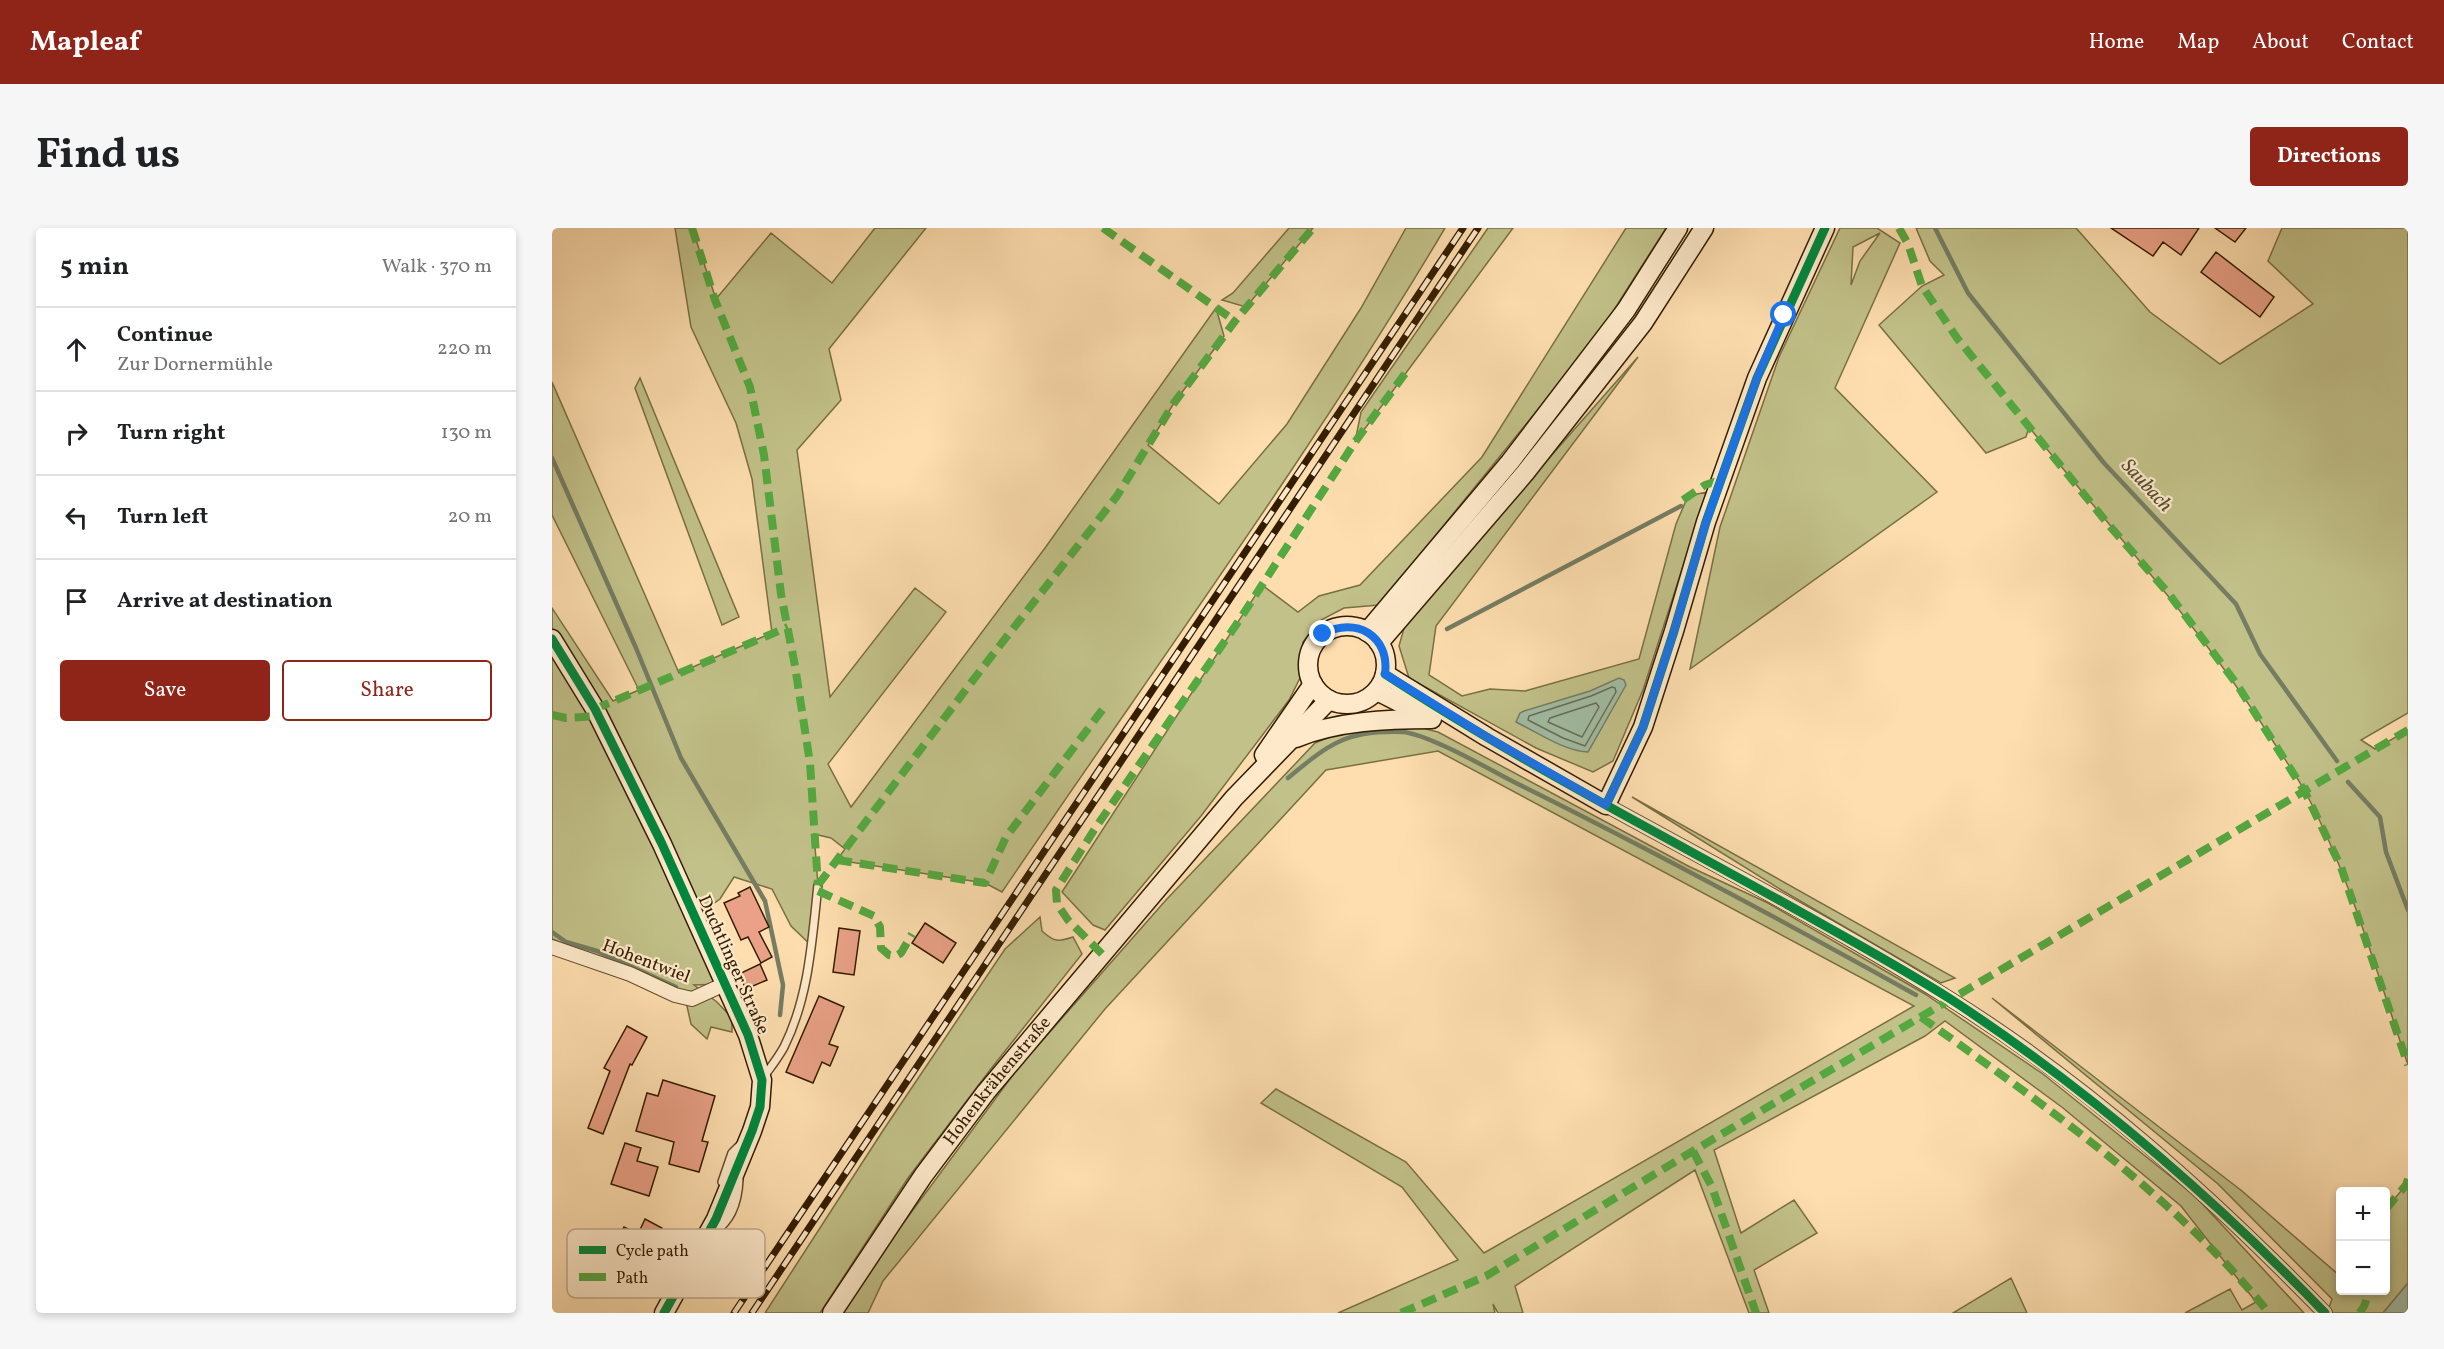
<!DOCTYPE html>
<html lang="en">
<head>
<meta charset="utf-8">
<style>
	body { margin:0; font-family:Vollkorn,serif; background:#f6f6f6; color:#202124 }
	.controls { position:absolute; right:18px; bottom:18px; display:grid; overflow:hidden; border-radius:6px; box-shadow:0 3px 9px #0003 }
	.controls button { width:54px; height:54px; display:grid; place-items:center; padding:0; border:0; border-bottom:2px solid #e0e0e0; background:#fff; color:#202124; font:30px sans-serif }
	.stop { position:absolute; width:18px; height:18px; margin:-14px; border:4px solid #1a73e8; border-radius:50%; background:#fff }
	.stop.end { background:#1a73e8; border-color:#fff; box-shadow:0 2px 6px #0008 }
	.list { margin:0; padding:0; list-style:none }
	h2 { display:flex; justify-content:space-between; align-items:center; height:78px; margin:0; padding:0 24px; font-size:26px }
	h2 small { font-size:20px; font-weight:400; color:#757577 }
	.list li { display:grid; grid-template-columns:39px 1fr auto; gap:18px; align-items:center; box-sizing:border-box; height:84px; padding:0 24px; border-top:2px solid #e0e0e0 }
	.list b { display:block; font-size:22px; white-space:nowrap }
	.list p { margin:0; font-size:20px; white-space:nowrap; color:#757577 }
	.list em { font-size:20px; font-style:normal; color:#757577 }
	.actions { display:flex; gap:12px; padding:18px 24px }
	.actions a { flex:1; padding:14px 0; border:2px solid #8f2418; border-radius:6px; text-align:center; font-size:21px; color:#8f2418 }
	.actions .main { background:#8f2418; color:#fff }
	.icon { flex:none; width:33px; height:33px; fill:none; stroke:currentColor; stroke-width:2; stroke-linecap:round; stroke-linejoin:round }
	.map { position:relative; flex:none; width:1856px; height:1085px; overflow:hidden; border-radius:6px }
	header { display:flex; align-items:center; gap:36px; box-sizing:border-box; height:84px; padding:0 30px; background:#8f2418; color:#fff }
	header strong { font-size:28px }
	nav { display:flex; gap:33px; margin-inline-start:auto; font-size:21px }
	.intro { display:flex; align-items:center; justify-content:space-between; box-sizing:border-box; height:144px; padding:0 36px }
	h1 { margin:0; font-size:42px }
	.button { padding:15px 27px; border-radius:6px; background:#8f2418; color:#fff; font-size:21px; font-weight:700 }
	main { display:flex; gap:36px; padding:0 36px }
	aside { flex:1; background:#fff; border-radius:6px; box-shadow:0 3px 9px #0003 }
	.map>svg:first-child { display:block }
	.green { fill:#c2c189; stroke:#7a6f44; stroke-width:1.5; fill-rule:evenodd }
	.water { fill:#a1bda5; stroke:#757d63; stroke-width:1.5 }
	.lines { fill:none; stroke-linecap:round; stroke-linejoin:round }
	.shore { stroke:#6a6d52; stroke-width:1.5 }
	.stream { stroke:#757d63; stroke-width:4.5 }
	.building { fill:#eaa187; stroke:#331d00; stroke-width:1.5 }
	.lane-casing { stroke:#664d2c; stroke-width:10 }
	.street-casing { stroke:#664d2c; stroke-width:16 }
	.secondary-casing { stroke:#331d00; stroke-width:21 }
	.lane { stroke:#feeacb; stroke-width:7 }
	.street { stroke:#feeacb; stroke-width:14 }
	.secondary { stroke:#feeacb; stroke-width:18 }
	.rail-casing { stroke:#331d00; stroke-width:7 }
	.rail { stroke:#feeacb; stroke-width:4.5; stroke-dasharray:14; stroke-linecap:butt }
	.quiet { stroke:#54a940; stroke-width:8; stroke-dasharray:15 8; stroke-linecap:butt }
	.cycleway-casing { stroke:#feeacb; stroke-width:13 }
	.cycleway { stroke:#00873e; stroke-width:9 }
	.route { stroke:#1a73e8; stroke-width:8 }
	.labels { text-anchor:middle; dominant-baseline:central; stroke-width:4.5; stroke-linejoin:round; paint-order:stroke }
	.street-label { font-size:18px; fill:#331d00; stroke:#feeacb }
	.water-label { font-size:20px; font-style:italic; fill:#544d32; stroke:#feeacb }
	.key { fill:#feeacb; stroke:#c1ac8e; stroke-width:1.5 }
	.key-label { font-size:16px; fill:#331d00 }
</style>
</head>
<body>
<header>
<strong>Mapleaf</strong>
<nav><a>Home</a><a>Map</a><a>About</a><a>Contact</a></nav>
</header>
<div class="intro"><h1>Find us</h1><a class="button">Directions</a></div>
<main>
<aside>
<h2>5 min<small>Walk · 370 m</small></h2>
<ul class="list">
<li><svg class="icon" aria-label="ahead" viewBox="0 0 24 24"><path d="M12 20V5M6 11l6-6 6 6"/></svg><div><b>Continue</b><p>Zur Dornermühle</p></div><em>220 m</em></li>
<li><svg class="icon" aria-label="right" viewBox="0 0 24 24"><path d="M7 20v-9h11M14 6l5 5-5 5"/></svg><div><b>Turn right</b></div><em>130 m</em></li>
<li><svg class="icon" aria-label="left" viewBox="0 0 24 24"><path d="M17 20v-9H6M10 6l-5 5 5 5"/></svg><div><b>Turn left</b></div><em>20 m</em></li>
<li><svg class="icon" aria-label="arrive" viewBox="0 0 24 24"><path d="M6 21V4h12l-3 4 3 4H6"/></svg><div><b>Arrive at destination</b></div></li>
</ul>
<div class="actions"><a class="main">Save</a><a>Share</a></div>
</aside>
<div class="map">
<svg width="1856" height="1085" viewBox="0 0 1856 1085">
	<rect width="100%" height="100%" fill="#fedeaf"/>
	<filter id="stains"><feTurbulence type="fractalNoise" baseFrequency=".00333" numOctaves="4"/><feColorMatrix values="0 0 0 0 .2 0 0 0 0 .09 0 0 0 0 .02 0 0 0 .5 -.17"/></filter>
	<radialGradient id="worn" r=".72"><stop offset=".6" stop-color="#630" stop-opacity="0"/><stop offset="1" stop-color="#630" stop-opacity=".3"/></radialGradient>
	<path class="green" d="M123,0H140L164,71L219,5L280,55L323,0H374L277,121L289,172L245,222L278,469L363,360L394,384L276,536L299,579L493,320L664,80L672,108L622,175L596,217L667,276L735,196L809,80L854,0H893C757,229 599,444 450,664L433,655L285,632L293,621L279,610L262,606L266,657L261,719L239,698L220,661L182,649L168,671L143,689L173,756L142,757L165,774L180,790V804L159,799L155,811L139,796L132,765L0,711V380L61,473L87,462L0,287V154L127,445L220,405L200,251L184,195L139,99Z
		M737,0H761L694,79L670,72L681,65Z
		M936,0H961L803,214L809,184Z
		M1074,0H1114L1044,110L827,377L792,380L769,392L751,414L748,450L737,472L649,588L553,702L541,697L510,664L710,357L746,384L767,368L808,357L930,229Z
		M1288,0H1325L1348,15L1283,160L1385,264L1138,441L1168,299L1227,129ZM1328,5L1308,33L1299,57L1301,19Z
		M1364,0H1524L1598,84L1668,136L1761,76L1716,33L1730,0H1856V485L1809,512L1823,521L1856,502V837C1825,745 1799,651 1754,565C1743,545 1729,526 1717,507C1647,397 1559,301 1477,199L1474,209L1434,225L1327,97L1370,58L1392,47L1378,33Z
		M1086,129L884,398L877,447L910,468L938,461L973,463L1087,431L1124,296L1136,268L1155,264L1091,462L1061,533L1041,544L984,520L857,450L847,418L854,393Z
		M88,150L187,389L170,397L83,160Z
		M862,498L886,504L1138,639L1216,675L1373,766L1491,846L1643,968L1752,1085H1633L1678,1061L1690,1082L1704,1074L1629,978L1511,880L1393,793L1373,808L1162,922L1189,1005L1242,972L1265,1005L1202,1042L1217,1085H1197L1143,942L963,1058L971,1085H946L941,1076L943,1085H786L906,1032L850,959L709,875L724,861L854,934L932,1025L1362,778L886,523L774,542L553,781L331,1053L316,1085H291L304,1059L467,839L614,672L763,515L794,502Z
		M1080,569L1403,750L1389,755L1231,663Z
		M488,689L490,703C502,714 506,714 521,709L530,726L438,842L356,950L268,1085H213L332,901L453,721Z
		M1440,770L1690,963L1788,1048V1062H1834V981L1854,957L1856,951V1055L1831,1085H1775L1780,1071L1666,956Z
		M1459,1050L1475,1085H1401Z"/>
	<path class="water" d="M1067,450L1072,452L1074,457L1036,524C1012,523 985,504 964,494L968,485L972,483L1038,463Z
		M1856,1055V1085H1831Z"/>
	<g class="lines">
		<path class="shore" d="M1060,459L1063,460L1064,464L1033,518L1011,510L976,492L977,488L1039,468Z
			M1044,475L1047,479L1030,509L996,494L998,490Z"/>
		<path class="stream" d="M1383,0L1416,65L1552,235L1684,376L1708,426L1785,533
			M0,230L84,420L129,530L213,673L231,757L228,787
			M895,401L1129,278
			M736,550C777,516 794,502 850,504C874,505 937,541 962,554C1098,621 1231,693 1364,767
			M1796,554L1828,589L1834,624L1856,682
			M0,704L14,714L45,723L124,759"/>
	</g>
	<path class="building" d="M1559,0H1647L1629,27L1611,14L1601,28Z
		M1663,0H1694L1683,14Z
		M1664,24L1722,69L1708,89L1649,44Z
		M198,659L217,699L207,704L220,729L209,735L196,709L189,712L172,675L188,668L186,665Z
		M373,695L404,715L391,735L360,715Z
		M287,700L308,703L302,747L281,744Z
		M208,736L215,752L194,761L187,746Z
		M267,768L292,779L277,816L286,819L278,838L270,834L261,855L234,844Z
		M75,798L95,809L80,837L78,836L51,906L36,900L58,843L52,840Z
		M111,852L163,868L150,913L156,914L147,944L117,936L122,914L84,903L95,865L106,868Z
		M73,915L89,920L85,933L106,939L97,968L59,956Z
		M93,991L110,1000L101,1019L95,1016L85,1036L60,1023L72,999L86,1006Z"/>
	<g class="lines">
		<defs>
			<path id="lane" d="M211,850C218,840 226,830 232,819C257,769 260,712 266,657
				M170,954L180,925L187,918
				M162,1004C180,993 186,971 187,952"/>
			<path id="street" d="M1054,577C1169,640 1286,701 1398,771C1537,858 1659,968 1773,1085
				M0,719L78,746L123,767L140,771L173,756"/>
			<g id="secondary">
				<circle cx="795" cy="437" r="39"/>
				<path d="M815,404L958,234L1074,82L1126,0"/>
				<path d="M0,411L43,481L110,616L196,807L210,852L208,879L200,903L164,991L112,1085"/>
				<path d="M827,415L973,245L1091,95L1152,0"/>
				<path d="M833,446L935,509L1054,577L1091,499L1122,403L1154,294L1205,150L1273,0"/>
				<path d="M825,463L876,489"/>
				<path d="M744,510C785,493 836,491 880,491"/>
				<path d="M712,527L761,456"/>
				<path id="s1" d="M280,1085L371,948L434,864L682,570L777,472"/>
			</g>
		</defs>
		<use href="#lane" class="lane-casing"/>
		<use href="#street" class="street-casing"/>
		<use href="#secondary" class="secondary-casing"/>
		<use href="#lane" class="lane"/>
		<use href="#street" class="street"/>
		<use href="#secondary" class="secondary"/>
		<defs>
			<path id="rail" d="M182,1085L911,0
				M200,1085L926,0"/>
		</defs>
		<use href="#rail" class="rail-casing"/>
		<use href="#rail" class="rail"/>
		<path class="quiet" d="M140,0L163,72L198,159L212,227L229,366L243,438L258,535L266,657
			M551,0L683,93
			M1347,0L1356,16L1370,58L1405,110L1556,296L1617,366L1684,455L1753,564L1789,639L1856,837
			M1131,272L1153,257L1169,252
			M43,481L236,399
			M0,487L14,490L46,488
			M285,632L433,655L454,609L551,481
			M266,657L431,439L565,268L622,175L683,93L761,0
			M266,663L322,688L328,699L329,720L337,727L344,728L349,725L360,706
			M550,726L516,692L505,676L504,662L544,599L684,397L803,214L857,140
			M1369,789C1493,878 1620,965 1717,1085
			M1141,923L1160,959L1204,1085
			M1834,981L1854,957L1856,951
			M849,1085L934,1048L1141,923L1856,502
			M1807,1085C1813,1079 1816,1071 1814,1062"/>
		<defs>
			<path id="cycleway" d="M0,411L43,481L110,616L196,807L210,852L208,879L200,903L164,991L112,1085
				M833,446C963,531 1101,602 1236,677C1291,708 1347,738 1400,772C1537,862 1659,967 1773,1085
				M1054,577L1091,499L1122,403L1154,294L1205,150L1273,0"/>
		</defs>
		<use href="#cycleway" class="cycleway-casing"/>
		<use href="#cycleway" class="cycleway"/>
	</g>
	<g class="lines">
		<path class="route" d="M771,406C804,388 838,408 833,446L935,509L1054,577L1091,499L1122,403L1154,294L1205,150L1232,87"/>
	</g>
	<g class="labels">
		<g class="street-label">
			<text transform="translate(94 734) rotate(21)">Hohentwiel</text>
			<text transform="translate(181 737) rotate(66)">Duchtlinger Straße</text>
			<text stroke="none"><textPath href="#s1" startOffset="285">Hohenkrähenstraße</textPath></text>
		</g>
		<g class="water-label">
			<text transform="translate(1594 258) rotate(47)">Saubach</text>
		</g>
	</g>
	<rect x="15" y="1001" width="198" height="69" rx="9" class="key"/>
	<rect x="27" y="1018" width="27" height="8" fill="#00873e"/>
	<rect x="27" y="1045" width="27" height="8" fill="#54a940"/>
	<g class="key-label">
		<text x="64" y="1028">Cycle path</text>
		<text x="64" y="1055">Path</text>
	</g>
	<rect width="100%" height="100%" filter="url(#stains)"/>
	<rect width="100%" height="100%" fill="url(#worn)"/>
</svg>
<div class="controls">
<button>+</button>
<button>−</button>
</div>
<div class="stop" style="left:1232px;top:87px"></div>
<div class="stop end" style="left:771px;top:406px"></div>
</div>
</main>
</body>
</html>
